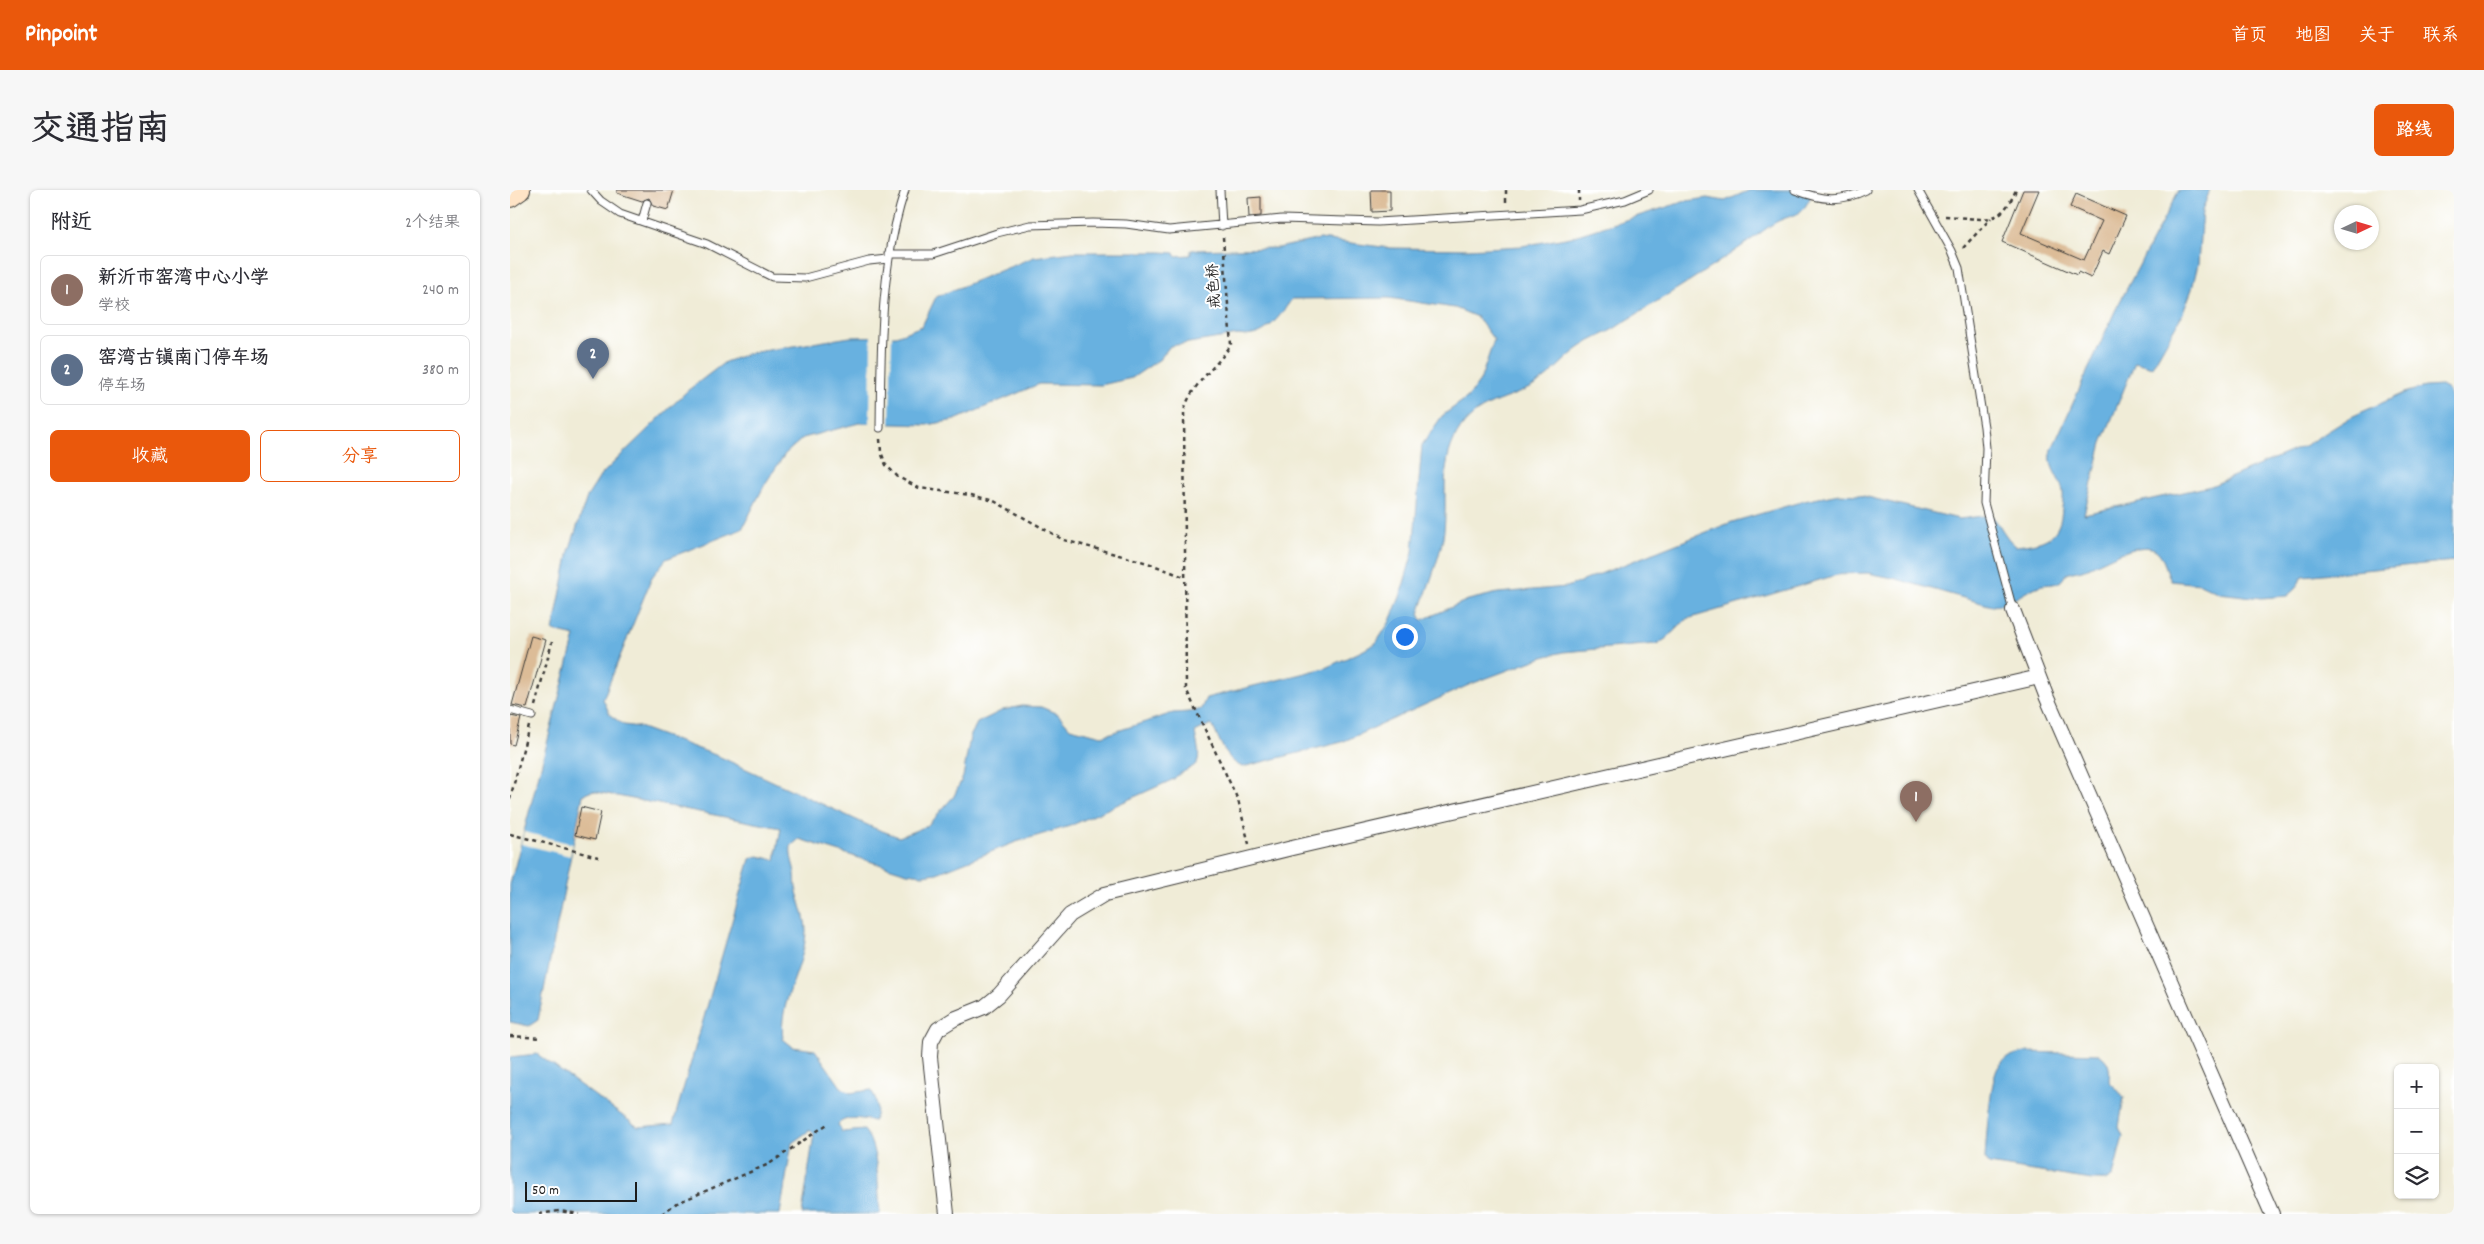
<!DOCTYPE html>
<html lang="zh">
<head>
<meta charset="utf-8">
<style>
	body { margin:0; font-family:Dekko,"LXGW WenKai TC",sans-serif; background:#f7f7f7; color:#2b2b33 }
	.controls { position:absolute; right:15px; bottom:15px; display:grid; overflow:hidden; border-radius:8px; box-shadow:0 1px 4px #0004 }
	.controls button { width:45px; height:45px; display:grid; place-items:center; padding:0; border:0; border-bottom:1px solid #e1e1e2; background:#fff; color:#2b2b33; font:25px sans-serif }
	.compass { position:absolute; left:1824px; top:15px; width:45px; height:45px; border-radius:50%; background:#fff; box-shadow:0 1px 4px #0004; rotate:86deg }
	.scale { position:absolute; left:15px; bottom:12px; width:112px; box-sizing:border-box; padding-left:5px; border:2px solid #1c1c1c; border-top:0; font-size:14px; line-height:18px; white-space:nowrap; color:#1c1c1c; -webkit-text-stroke:4px #fff; paint-order:stroke }
	.you { position:absolute; left:894px; top:446px; width:18px; height:18px; margin:-12px; border:4px solid #fff; border-radius:50%; background:#1a73e8; box-shadow:0 0 0 8px #1a73e833 }
	.badge { display:grid; place-items:center; width:32px; height:32px; border-radius:50%; background:#ea580c; color:#fff; font-size:16px; font-weight:700 }
	.pin { position:absolute; translate:-50% -41px; filter:drop-shadow(0 1px 2px #0008) }
	.pin::after { content:''; position:absolute; top:26px; width:18px; height:15px; background:inherit; clip-path:polygon(0 0,100% 0,50% 100%) }
	.list { margin:0; padding:0; list-style:none }
	h2 { display:flex; justify-content:space-between; align-items:center; height:65px; margin:0; padding:0 20px; font-size:21px }
	h2 small { font-size:16px; font-weight:400; color:#7c7c81 }
	.list li { display:grid; grid-template-columns:32px 1fr auto; gap:15px; align-items:center; box-sizing:border-box; height:70px; margin:0 10px 10px; padding:0 10px; border:1px solid #e1e1e2; border-radius:8px }
	.list b { display:block; font-size:19px; white-space:nowrap }
	.list p { margin:0; font-size:16px; white-space:nowrap; color:#7c7c81 }
	.list em { font-size:16px; font-style:normal; color:#7c7c81 }
	.actions { display:flex; gap:10px; padding:15px 20px }
	.actions a { flex:1; padding:11px 0; border:1px solid #ea580c; border-radius:8px; text-align:center; font-size:18px; color:#ea580c }
	.actions .main { background:#ea580c; color:#fff }
	.icon { flex:none; width:28px; height:28px; fill:none; stroke:currentColor; stroke-width:2; stroke-linecap:round; stroke-linejoin:round }
	.map { position:relative; flex:none; width:1944px; height:1024px; overflow:hidden; border-radius:8px }
	header { display:flex; align-items:center; gap:30px; box-sizing:border-box; height:70px; padding:0 25px; background:#ea580c; color:#fff }
	header strong { font-size:24px }
	nav { display:flex; gap:28px; margin-inline-start:auto; font-size:18px }
	.intro { display:flex; align-items:center; justify-content:space-between; box-sizing:border-box; height:120px; padding:0 30px }
	h1 { margin:0; font-size:35px }
	.button { padding:12px 22px; border-radius:8px; background:#ea580c; color:#fff; font-size:18px; font-weight:700 }
	main { display:flex; gap:30px; padding:0 30px }
	aside { flex:1; background:#fff; border-radius:8px; box-shadow:0 1px 4px #0004 }
	.map>svg:first-child { display:block }
	.water { fill:#68b1e0; stroke:#42667e; fill-rule:evenodd }
	.pier { fill:#f0ecd7 }
	.building { fill:#dcbc97 }
	.lines { fill:none; stroke-linecap:round; stroke-linejoin:round }
	.lane-casing { stroke:#3c3b38; stroke-width:9 }
	.street-casing { stroke:#3c3b38; stroke-width:16 }
	.secondary-casing { stroke:#3c3b38; stroke-width:22 }
	.path { stroke:#3c3b38; stroke-width:2.5; stroke-dasharray:4 4; stroke-linecap:butt }
	.lane { stroke:#fff; stroke-width:7 }
	.street { stroke:#fff; stroke-width:14 }
	.secondary { stroke:#ffe4c6; stroke-width:20 }
	.labels { text-anchor:middle; dominant-baseline:central; stroke-width:4; stroke-linejoin:round; paint-order:stroke }
	.street-label { font-size:15px; fill:#1c1c1c; stroke:#fff }
</style>
</head>
<body>
<header>
<strong>Pinpoint</strong>
<nav><a>首页</a><a>地图</a><a>关于</a><a>联系</a></nav>
</header>
<div class="intro"><h1>交通指南</h1><a class="button">路线</a></div>
<main>
<aside>
<h2>附近<small>2个结果</small></h2>
<ul class="list">
<li><span class="badge" style="background:#8d6e63">1</span><div><b>新沂市窑湾中心小学</b><p>学校</p></div><em>240 m</em></li>
<li><span class="badge" style="background:#5c6f8a">2</span><div><b>窑湾古镇南门停车场</b><p>停车场</p></div><em>380 m</em></li>
</ul>
<div class="actions"><a class="main">收藏</a><a>分享</a></div>
</aside>
<div class="map">
<svg width="1944" height="1024" viewBox="0 0 1944 1024">
	<rect width="100%" height="100%" fill="#fff"/>
	<filter id="ink" filterUnits="userSpaceOnUse"><feTurbulence type="fractalNoise" baseFrequency=".02" numOctaves="2"/><feDisplacementMap in="SourceGraphic" scale="10" xChannelSelector="R" yChannelSelector="G"/><feConvolveMatrix kernelMatrix="1 2 1 2 8 2 1 2 1" color-interpolation-filters="sRGB"/></filter>
	<filter id="wash" filterUnits="userSpaceOnUse"><feTurbulence type="fractalNoise" baseFrequency=".0096" numOctaves="4" result="noise"/><feDisplacementMap in="SourceGraphic" scale="20" xChannelSelector="R" yChannelSelector="G"/><feGaussianBlur stdDeviation="1.12" result="paint"/><feColorMatrix in="noise" values="0 0 0 0 0 0 0 0 0 0 0 0 0 0 0 0 0 1.4 0 .05"/><feComposite in="paint" operator="in"/></filter>
	<g filter="url(#wash)">
		<rect width="100%" height="100%" fill="#f0ecd7"/>
		<path class="water" d="M1240,0H1303C1292,33 1281,20 1257,38C1208,75 1156,105 1105,138C1094,145 1082,149 1072,156C1055,167 1042,185 1025,195C996,212 966,211 947,244C928,277 939,313 933,348C928,373 917,399 909,424L912,430L958,410L988,403L1057,397L1222,332L1294,311L1329,304L1349,305L1449,329L1481,325C1491,335 1495,348 1506,356C1534,353 1551,349 1552,317C1553,312 1554,304 1552,298C1547,283 1537,276 1542,259L1605,121L1669,0H1700L1692,21L1688,74L1682,99L1673,123L1642,177L1625,172L1592,253L1574,324L1701,296L1796,255L1841,227L1894,203L1915,197L1931,196L1938,200L1944,214V371L1793,386L1785,399L1777,406L1751,408L1709,403L1690,394L1661,391C1657,383 1654,368 1648,362C1635,347 1592,372 1578,378C1571,381 1563,381 1556,384C1554,387 1553,389 1551,391C1546,395 1538,394 1532,395C1514,400 1502,415 1482,416L1383,388L1358,383L1330,384L1177,429C1166,437 1159,450 1146,454L1053,462L1033,467L961,494L832,552L732,577C714,569 711,550 701,534L685,542C686,550 690,562 688,570C686,579 669,581 664,589L560,636L506,652L427,683L413,685L397,683L289,649L281,656C280,665 282,670 284,678C286,685 285,691 286,697C289,713 296,726 296,742C294,780 268,811 273,849L283,857L305,860L331,897L340,903L361,900C367,910 369,921 364,931C351,929 338,925 328,934L332,942L354,940C369,957 368,1001 370,1024H292L304,944L300,940L282,953L270,1024H0V867L27,864L128,937L163,934L240,669L248,666L265,670L271,638L82,601L73,605L28,830L19,836L0,832V695L65,446L43,441L59,361L77,307L91,285L177,201L215,172L240,163L340,147L386,146L412,136L426,107L524,67L563,62H651L664,63L665,66L681,65V60L768,58L810,49L880,58L958,59L1012,56L1061,47L1176,11L1197,8L1215,11ZM879,108L945,118L967,127L984,150L970,191L958,207L932,226L912,255L903,362L890,407L879,433L866,453L852,461L815,478L696,508L691,519L679,522L663,523L592,546L560,538L548,524L531,517L512,516L493,520L467,533L460,547L453,587L444,606L417,636L389,647L364,638L208,566L129,537L114,535L100,525L93,509L142,387L156,369L232,339L255,294L275,264L293,248L349,233L417,235L445,230L529,194L591,195L622,188L650,169L660,156L728,145C755,150 768,128 782,109Z
			M1516,862L1589,864C1600,872 1600,878 1599,891L1614,907L1609,937L1613,946L1603,986L1597,990H1582L1479,974L1475,969C1476,952 1480,887 1489,876C1496,866 1505,864 1516,862Z"/>
		<path class="pier" d="M361,144H382L380,236H360Z
			M14,642L63,654L60,666L11,654Z"/>
		<g id="blocks">
			<path class="building" d="M107,0H164L158,20L143,16L139,8L132,11L107,3Z
				M861,0H880V21L862,22Z
				M1513,0H1529L1511,43L1574,70L1592,31L1560,17L1566,4L1616,26L1599,64L1593,61L1581,88L1568,82L1567,85L1492,52Z
				M751,7V26L739,27L738,8Z
				M21,446L36,450L17,518L2,515Z
				M0,526L11,528L4,555L0,554Z
				M71,617L91,622L85,650L65,645Z"/>
		</g>
	</g>
	<g filter="url(#ink)">
		<use href="#blocks" fill-opacity="0" stroke="#3c3b38" stroke-width="1"/>
		<g class="lines">
			<defs>
				<path id="lane" d="M81,0L91,11L110,24L197,54L262,87L295,88L359,71L378,69
					M710,0L712,36
					M1285,0C1311,10 1330,13 1356,0
					M1408,0L1442,61L1449,78L1474,237L1476,258L1474,313L1503,420
					M132,31L137,13
					M379,64H423L487,43L520,35L583,33L616,34L659,40L772,29L868,32L1070,20L1115,10L1139,0
					M370,238C371,158 370,76 395,0
					M0,520L22,526"/>
				<path id="street" d="M1503,420L1537,508L1762,1024
					M437,1024L420,867L421,852L428,839L444,829L474,817L489,805L560,725L595,704L782,658L1529,487"/>
				<path id="secondary" d="M0,7L10,0"/>
			</defs>
			<use href="#lane" class="lane-casing"/>
			<use href="#street" class="street-casing"/>
			<use href="#secondary" class="secondary-casing"/>
			<path class="path" d="M996,0V13
				M1069,0V11
				M1435,26C1472,28 1489,39 1506,0
				M713,47L721,155C706,178 681,194 674,221L676,499L728,610L739,654
				M1453,58L1481,28
				M370,249L371,262L376,275L388,287L409,298L461,305L484,311L554,350L638,373L674,387
				M25,516L42,452
				M0,609L19,536
				M0,644L92,668
				M0,846L30,848
				M29,1024L49,1021L69,1024
				M152,1024L165,1014L259,974L319,933"/>
			<use href="#lane" class="lane"/>
			<use href="#street" class="street"/>
			<use href="#secondary" class="secondary"/>
		</g>
	</g>
	<g class="labels">
		<g class="street-label">
			<text transform="translate(705 96) rotate(-94)">戒色桥</text>
		</g>
	</g>
</svg>
<div class="controls">
<button>+</button>
<button>−</button>
<button><svg class="icon" aria-label="layers" viewBox="0 0 24 24"><path d="M12 4l9 5-9 5-9-5zM3 14l9 5 9-5"/></svg></button>
</div>
<svg class="compass" viewBox="-18 -18 36 36"><path d="M0-13l5 13h-10z" fill="#e53935"/><path d="M0 13l5-13h-10z" fill="#7c7c81"/></svg>
<div class="scale">50 m</div>
<div class="you"></div>
<div class="pin badge" style="left:1406px;top:632px;background:#8d6e63">1</div>
<div class="pin badge" style="left:83px;top:189px;background:#5c6f8a">2</div>
</div>
</main>
</body>
</html>
